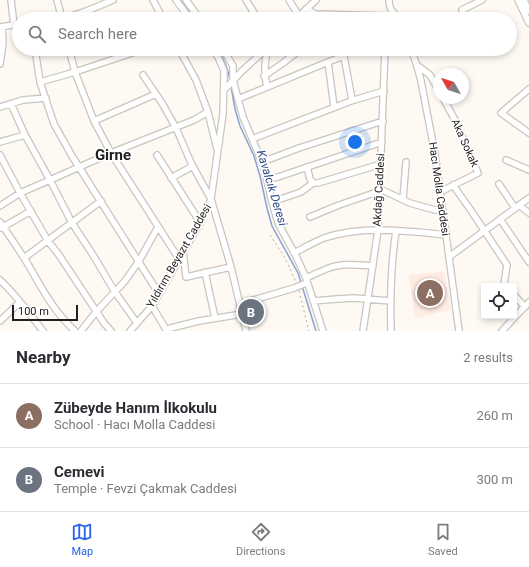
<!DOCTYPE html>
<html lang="en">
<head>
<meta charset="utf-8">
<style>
	body { margin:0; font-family:Roboto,sans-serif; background:#f2f2f3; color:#2b2b33 }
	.controls { position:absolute; right:12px; bottom:12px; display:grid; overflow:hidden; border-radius:4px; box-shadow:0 2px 6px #0003 }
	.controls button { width:36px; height:36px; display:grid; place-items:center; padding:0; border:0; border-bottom:1px solid #e1e1e2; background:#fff; color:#2b2b33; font:20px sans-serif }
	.compass { position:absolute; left:433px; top:68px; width:36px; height:36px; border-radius:50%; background:#fff; box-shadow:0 2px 6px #0003; rotate:309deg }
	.scale { position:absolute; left:12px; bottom:10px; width:66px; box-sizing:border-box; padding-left:4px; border:2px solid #22201e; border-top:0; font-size:11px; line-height:14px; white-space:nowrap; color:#22201e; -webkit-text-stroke:3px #fff; paint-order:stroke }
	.you { position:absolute; left:355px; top:142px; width:14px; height:14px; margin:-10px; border:3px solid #fff; border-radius:50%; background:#1a73e8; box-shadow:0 0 0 6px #1a73e833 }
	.badge { display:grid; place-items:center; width:26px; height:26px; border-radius:50%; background:#2563eb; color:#fff; font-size:13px; font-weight:700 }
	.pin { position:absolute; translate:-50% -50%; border:2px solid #fff; box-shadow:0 1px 4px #0006 }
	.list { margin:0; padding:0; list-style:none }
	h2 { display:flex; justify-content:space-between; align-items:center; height:52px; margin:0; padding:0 16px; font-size:17px }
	h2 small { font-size:13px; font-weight:400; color:#7c7c81 }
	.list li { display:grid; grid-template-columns:26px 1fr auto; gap:12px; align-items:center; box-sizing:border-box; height:64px; padding:0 16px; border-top:1px solid #e1e1e2 }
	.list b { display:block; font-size:15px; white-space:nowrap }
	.list p { margin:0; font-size:13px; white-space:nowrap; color:#7c7c81 }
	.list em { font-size:13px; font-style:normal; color:#7c7c81 }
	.icon { flex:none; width:22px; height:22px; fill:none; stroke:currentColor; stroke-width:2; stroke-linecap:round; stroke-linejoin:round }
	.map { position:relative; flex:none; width:529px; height:331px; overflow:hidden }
	.search { position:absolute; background:#fff; box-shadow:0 2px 6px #0003; left:12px; right:12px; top:12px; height:44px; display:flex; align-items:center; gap:10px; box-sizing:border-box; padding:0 14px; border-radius:22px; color:#7c7c81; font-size:15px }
	.sheet { height:180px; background:#fff }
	nav { display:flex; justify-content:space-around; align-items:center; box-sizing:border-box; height:56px; border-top:1px solid #e1e1e2; background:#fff; font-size:11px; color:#7c7c81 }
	nav a { display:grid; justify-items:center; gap:2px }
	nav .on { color:#2563eb }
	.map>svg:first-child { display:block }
	.education { fill:#ffece3 }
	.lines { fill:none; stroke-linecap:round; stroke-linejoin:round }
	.stream { stroke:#88a1d5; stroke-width:1.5 }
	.minor-casing { stroke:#c9c5bf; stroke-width:8 }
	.path { stroke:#b1ada8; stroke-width:1; stroke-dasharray:2 3; stroke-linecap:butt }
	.minor { stroke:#fff; stroke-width:5.5 }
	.minor-bridge-casing { stroke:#c9c5bf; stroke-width:8; stroke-linecap:butt }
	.minor-bridge { stroke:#fff; stroke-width:5.5 }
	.labels { text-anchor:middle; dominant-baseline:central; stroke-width:3.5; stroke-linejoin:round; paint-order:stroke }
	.street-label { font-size:11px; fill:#22201e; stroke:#fff }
	.water-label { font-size:12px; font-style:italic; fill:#2f4b8b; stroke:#fff }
	.district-label { font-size:15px; font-weight:bold; fill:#22201e; stroke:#fff }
</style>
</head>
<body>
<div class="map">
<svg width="529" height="331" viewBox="0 0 529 331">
	<rect width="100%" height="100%" fill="#fef9f3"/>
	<path class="education" d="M444,271L451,310L415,318L409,275Z"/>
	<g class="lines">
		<path class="stream" d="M180,0L194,19
			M217,49C224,59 228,68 230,80
			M231,86L235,109L240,126L254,156L260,176L267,208L272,226L298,273L316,331"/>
		<defs>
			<path id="minor" d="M11,0L14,25
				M57,0L62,19
				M153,0L163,19
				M176,0L190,19
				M186,0L200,19
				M246,0L258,19
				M289,0L299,16
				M389,0C389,11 393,10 398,19
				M518,0L529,23
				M524,0L529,11
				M306,9L316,14L389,16
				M462,10L482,0
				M53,19C73,18 94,8 113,0
				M296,19L316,0
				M0,27L19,24
				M35,49L40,82L54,124L72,156L159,294
				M69,49L75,72L94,121L111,153L179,259
				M179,49L196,80L208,112L217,149
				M223,49L233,66V80L243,117L264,167L272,202L278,223L296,256L306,278L323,331
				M343,49L344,56L352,100
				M411,49L417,66L421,81L435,154L459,331
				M328,62L334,107
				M0,64L3,43L2,27
				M418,66L430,75L439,91
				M143,75L162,103L176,128L192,165L211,199L231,267L246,331
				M264,76L283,63L301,49
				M40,82L75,72L144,49
				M267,87C264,73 264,63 268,49
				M529,89L501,113L529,133
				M224,90L242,71L266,49
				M238,99L328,62L344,56
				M11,104L25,135L50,180L72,223L93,255L115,292L137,323
				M0,107L23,100L46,98
				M94,121L156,94
				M252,139L351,101L384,91
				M0,142L25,135
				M0,155L20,193L48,241L59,255L104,323L111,331
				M157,155L200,222
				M506,160L529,170
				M262,162L299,148L383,121
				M307,167L310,179L313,183H318L381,164
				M171,178L193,166
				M267,179L278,177L382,142
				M499,184L515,208
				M453,185L472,212L507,265L504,284L505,286
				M380,189L410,203L424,207L443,212
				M440,192L478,173L455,120L443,98
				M403,199L406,162
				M272,202L301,192L313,183
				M519,205L529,213
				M0,206L20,193L50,180L111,153L194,120L208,112
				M310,217L339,205L380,191
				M500,219L529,262
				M0,222C10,237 20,251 29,266C42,289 55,313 75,331
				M1,228L31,211
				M183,251L186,277L231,267
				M294,253C304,248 314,242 324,238C364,225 405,231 446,235
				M449,257L529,198
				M24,258L101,201
				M205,272L215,318
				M306,278C313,275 321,271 329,268C343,263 358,265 373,266
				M0,280C16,295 29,313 43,331
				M514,295L525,307
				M313,301L337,299L354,298L391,301
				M240,304L294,288
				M152,306L167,331
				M0,321L20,302
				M167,329L199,321L242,314
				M81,331L96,312L125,281L139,261L158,227
				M130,331L152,306L201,221L211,199L223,114L224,71L218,57L212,49
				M363,331L378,230L385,49
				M391,331C390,297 391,264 396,231
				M502,331L529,302"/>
		</defs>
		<use href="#minor" class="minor-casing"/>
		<path class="path" d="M270,235L284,256L296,282
			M299,291L309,331"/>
		<use href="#minor" class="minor"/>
		<defs>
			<path id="minor-bridge" d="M294,288L304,284"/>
		</defs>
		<use href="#minor-bridge" class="minor-bridge-casing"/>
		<use href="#minor-bridge" class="minor-bridge"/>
	</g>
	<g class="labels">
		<g class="street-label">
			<text transform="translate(465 143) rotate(66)">Aka Sokak</text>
			<text transform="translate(439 189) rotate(82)">Hacı Molla Caddesi</text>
			<text transform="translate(379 190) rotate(-87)">Akdağ Caddesi</text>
			<text transform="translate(179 256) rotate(-60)">Yıldırım Beyazıt Caddesi</text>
		</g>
		<g class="water-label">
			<text transform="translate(272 188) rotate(73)">Kavalcık Deresi</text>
		</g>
		<g class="district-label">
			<text x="113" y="155">Girne</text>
		</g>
	</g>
</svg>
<div class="controls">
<button><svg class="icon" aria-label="locate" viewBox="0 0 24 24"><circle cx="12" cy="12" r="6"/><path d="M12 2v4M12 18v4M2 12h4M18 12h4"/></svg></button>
</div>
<svg class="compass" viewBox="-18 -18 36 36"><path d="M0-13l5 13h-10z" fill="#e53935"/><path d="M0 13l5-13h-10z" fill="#7c7c81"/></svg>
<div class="scale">100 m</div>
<div class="you"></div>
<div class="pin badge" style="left:430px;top:293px;background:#8d6e63">A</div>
<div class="pin badge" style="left:251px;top:312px;background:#6b7280">B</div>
<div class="search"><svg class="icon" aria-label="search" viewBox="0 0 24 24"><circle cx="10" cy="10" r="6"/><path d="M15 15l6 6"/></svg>Search here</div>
</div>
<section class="sheet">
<h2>Nearby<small>2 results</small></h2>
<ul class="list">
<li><span class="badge" style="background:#8d6e63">A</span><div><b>Zübeyde Hanım İlkokulu</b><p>School · Hacı Molla Caddesi</p></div><em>260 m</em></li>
<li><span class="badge" style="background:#6b7280">B</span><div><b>Cemevi</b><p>Temple · Fevzi Çakmak Caddesi</p></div><em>300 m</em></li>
</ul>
</section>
<nav>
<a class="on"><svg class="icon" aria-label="map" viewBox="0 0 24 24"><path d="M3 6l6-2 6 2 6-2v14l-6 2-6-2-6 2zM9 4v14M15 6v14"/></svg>Map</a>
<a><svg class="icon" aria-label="directions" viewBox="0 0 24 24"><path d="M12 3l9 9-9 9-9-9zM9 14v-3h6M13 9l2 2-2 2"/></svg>Directions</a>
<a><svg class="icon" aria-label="saved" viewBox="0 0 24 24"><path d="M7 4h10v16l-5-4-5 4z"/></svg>Saved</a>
</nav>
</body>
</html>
